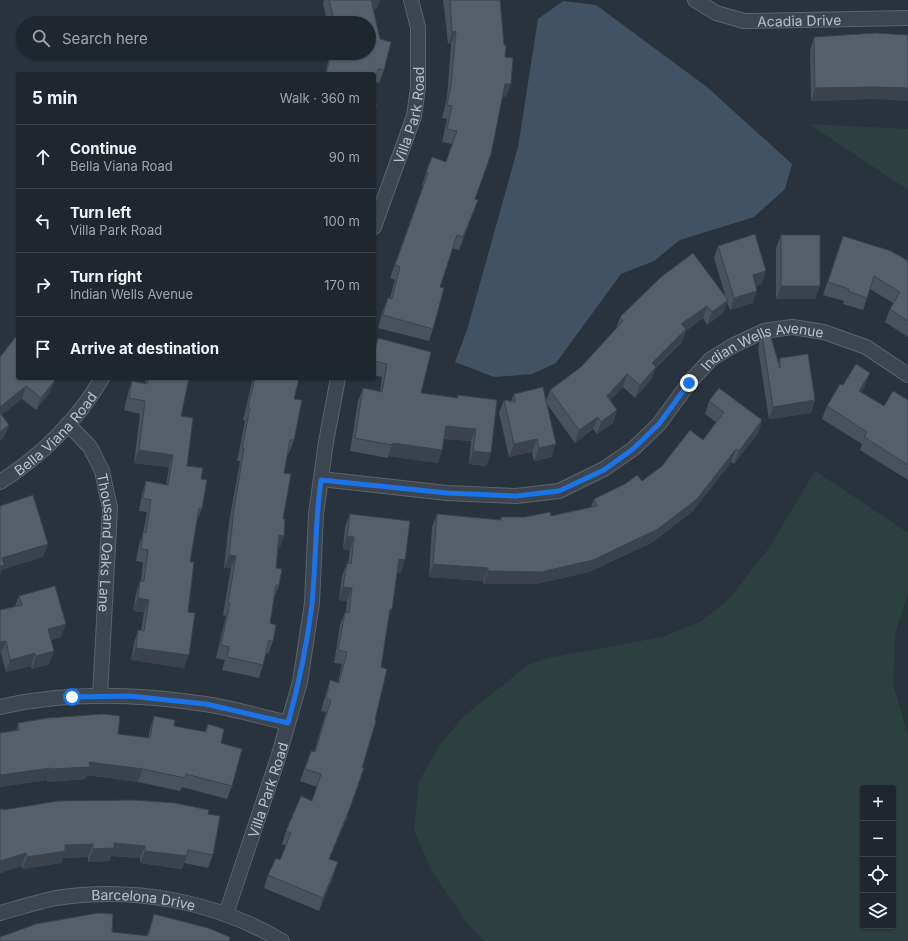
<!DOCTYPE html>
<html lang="en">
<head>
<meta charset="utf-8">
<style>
	body { margin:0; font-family:Inter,sans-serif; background:#272e36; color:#f1f3f6 }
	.controls { position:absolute; right:12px; bottom:12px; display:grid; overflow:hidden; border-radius:4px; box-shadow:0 1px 3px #0004 }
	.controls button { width:36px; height:36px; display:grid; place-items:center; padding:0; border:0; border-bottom:1px solid #3c434a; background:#1f262e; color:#f1f3f6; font:20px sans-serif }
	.stop { position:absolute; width:12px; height:12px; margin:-9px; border:3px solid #1a73e8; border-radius:50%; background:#fff }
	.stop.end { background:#1a73e8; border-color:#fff; box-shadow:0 1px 4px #0008 }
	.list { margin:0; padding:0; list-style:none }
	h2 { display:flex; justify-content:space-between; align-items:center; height:52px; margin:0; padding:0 16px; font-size:17px }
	h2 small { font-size:13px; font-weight:400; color:#a1a5aa }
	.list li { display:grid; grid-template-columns:26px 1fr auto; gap:12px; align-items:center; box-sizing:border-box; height:64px; padding:0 16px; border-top:1px solid #3c434a }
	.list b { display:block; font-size:15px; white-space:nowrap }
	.list p { margin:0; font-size:13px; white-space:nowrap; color:#a1a5aa }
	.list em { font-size:13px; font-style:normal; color:#a1a5aa }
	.icon { flex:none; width:22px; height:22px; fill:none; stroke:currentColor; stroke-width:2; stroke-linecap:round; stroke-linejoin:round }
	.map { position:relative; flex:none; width:908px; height:941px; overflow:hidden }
	.search { position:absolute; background:#1f262e; box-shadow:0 1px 3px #0004; left:16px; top:16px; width:360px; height:44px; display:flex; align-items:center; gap:10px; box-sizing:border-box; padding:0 14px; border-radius:22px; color:#a1a5aa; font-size:15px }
	.panel { position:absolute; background:#1f262e; box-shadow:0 1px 3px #0004; left:16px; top:72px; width:360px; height:308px; border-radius:4px }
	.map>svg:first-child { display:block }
	.green { fill:#2c4040; fill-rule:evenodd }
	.water { fill:#415265 }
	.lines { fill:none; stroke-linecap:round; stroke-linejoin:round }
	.street-casing { stroke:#5b636c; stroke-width:16 }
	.street { stroke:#3d454e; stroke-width:14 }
	.wall { fill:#49515c }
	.shaded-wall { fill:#3c424b }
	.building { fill:#555e6b; stroke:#3c424b }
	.route { stroke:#1a73e8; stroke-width:5 }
	.labels { text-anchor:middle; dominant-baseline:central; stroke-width:3; stroke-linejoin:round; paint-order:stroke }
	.street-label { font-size:14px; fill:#b9c0c9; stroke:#222a33 }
</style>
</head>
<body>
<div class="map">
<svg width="908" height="941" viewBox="0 0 908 941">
	<rect width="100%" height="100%" fill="#29333e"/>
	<path class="green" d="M809,124L908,129V190Z
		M815,471L908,533V594L895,634L893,684L908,736V941H485L469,926L432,871L414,830L419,782L439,746L462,718L528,665L548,658L662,637L700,622L728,600L769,548ZM863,788H893V926H863Z"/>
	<path class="water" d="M563,1L596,5L707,87L792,164L785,189L754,217L680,240L654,261L621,274L556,363L532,374L494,377L455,362L467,330L518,147L538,19Z"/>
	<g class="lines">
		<defs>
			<g id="street">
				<path id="s1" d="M695,0L716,13L744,21L908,18"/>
				<path id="s2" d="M374,227L414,116L418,88V27L411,0"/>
				<path id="s3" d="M68,424L90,447L102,471L110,508L100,696"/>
				<path id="s4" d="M321,479L447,493L516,496L559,491L604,469L633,449L659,424L689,383L711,359L734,345L764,331L792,327L824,332L866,347L908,375"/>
				<path id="s5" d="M0,482C41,456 78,420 102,378"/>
				<path d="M0,707C67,691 138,694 205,704C233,708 261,717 288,723"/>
				<path id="s6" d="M0,913C18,908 37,902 56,898C133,886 215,901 282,941"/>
				<path id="s7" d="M226,914L278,758L300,682L312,603L316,514L326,442L338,378"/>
			</g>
		</defs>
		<use href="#street" class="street-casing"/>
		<use href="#street" class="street"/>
	</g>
	<path class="wall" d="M324,0H380L377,8L373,9L384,70L379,83L375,82L374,74H325L330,53H369V23H327L323,3Z
		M443,0H500L505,57L506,97H503L475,199L478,200L459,250L452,248L440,287L433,329L429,341L378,328L383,310L388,298H390L395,280L390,278L423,186L422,185L432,157L446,162L452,144L442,142L447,119L442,118L447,98L451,44H448L444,6Z
		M814,37L870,99L811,101L810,50Z
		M781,235L815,299H776V248Z
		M843,236L908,261V337L885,322L890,309L893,303L870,289L863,310L843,304L844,301L823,295Z
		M718,246L762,284L756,286L753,303L730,310L727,302L723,313L707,325L703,318L686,331L682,342L656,368L651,380L635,398L623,387L610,400L617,410L613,423L597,434L593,429L575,443L547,404L552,457L534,461L532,452L509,457L499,413L504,400L511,401L514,394L546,401L550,390L581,367L616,329L620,317L726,298L714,258Z
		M762,335L779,363L780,358L815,400L811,413L769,419L758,348Z
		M378,338L421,393L457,398L458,395L491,453L486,466L469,464L471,441L444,439L442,450L438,463L388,456V458L350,451L358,401L363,388L380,392L382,377L374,375V350Z
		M0,357L18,378L55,380L50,392L36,410L22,399L1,415L9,425L4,437L0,441Z
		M146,378H189L181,416L187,466L201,479L202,508L197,521H196L190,562L188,612L184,668L131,660L134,643L138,630L141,631L144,612L133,611L136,594L140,581H141L143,562L136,561L139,545L143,533L147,512L139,511L142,494L146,481L166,485L169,467L134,463L140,414L124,410L128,393L132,381L145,383Z
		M253,378H300L297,385L294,399V440L289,453H288L284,473L283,519L284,536L279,549L278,548L276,568L279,585L274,598L270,623L273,641L268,654L266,653L263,665L259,678L222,670L225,660L216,658L226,616L223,615L231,568H224L229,522L240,461H237L245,421L243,420Z
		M843,385L865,386L861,392L884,406L908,400V480L860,450L862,444L822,419L827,406Z
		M709,401L762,420L758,433L734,464L731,462L693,511L653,542L589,572L536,584H483V581L429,577L432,527L437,514L500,520L501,517H525L551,516L591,507L594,499L642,481L703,440L716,422L705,414Z
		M350,514L401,573L397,572L388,620L347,818L329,859L334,875L319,911L264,888L268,875L280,860L286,846L282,844L286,831L312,801L317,787L300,781L311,751L314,752L326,712L321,711L326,693L330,680L338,682L342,664L334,663L340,625L345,612H346L347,601L339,600L342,576L347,563L348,564L350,550L343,549L345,527Z
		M19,596L61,637L51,640L49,664L32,669L31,666L6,672L1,654H0V610L15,606Z
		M154,716L174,726L205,732L208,724L221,743L232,786L227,799L182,787L180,791L138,782L87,775L85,779L47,782V780L0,787V733L16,731L18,723L118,734L148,738L150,729Z
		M0,809L208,814L213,855L208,868L184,863L182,869L140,863V858L111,856L109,861L88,862V857L63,858L61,863L22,869V866L0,873Z
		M154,914L229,941L0,938L112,932L147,936Z"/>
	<path class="shaded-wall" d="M370,0H380L377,8L366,11Z
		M456,31L451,44H448L452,32Z
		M505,84H511L506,97H501Z
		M874,87L908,88V101L870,99L811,101L815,88Z
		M766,271L762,284L748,288L753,275Z
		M781,286H820L815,299H776Z
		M757,291L753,303L730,310L734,298Z
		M728,300L723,313L707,325L712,312Z
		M707,306L703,318L686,331L682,342L656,368L651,380L635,398L640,385L652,363L681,324Z
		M870,373L865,386L854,403L859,391Z
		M627,374L623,387L602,409L607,396Z
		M55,380L50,392L36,410L41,398Z
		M26,386L22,399L0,416V407Z
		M815,400L811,413L769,419L773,407Z
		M617,410L613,423L597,434L601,422Z
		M598,417L593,429L575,443L579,430Z
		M762,420L758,433L734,464L739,451Z
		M9,425L4,437L0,441V432Z
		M446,426L476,429L471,441L441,438Z
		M537,439L532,452L509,457L514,444Z
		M393,443L442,450L438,463L388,456Z
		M556,444L552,457L534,461L539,448Z
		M736,449L731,462L693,511L653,542L589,572L536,584H483L488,571Z
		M139,450L173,455L169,467L134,463Z
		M473,451L491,453L486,466L469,464Z
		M279,535L284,536L279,549L274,548Z
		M347,536L354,537L350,550L343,549Z
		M48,544L43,557L2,570L0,576V564L2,558Z
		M229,555L236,556L231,568H224Z
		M399,559L405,560L401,573L395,572Z
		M433,564L488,568L483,581L429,577Z
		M343,587L352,588L347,601L339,600Z
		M138,598L149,600L144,612L133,611Z
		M390,609H392L388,622Z
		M66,624L61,637L43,642L48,629Z
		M6,641L1,654H0V642Z
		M136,648L189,655L184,668L131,660Z
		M54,651L49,664L32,669L36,656Z
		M35,653L31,666L6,672L10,660Z
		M89,762L143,769L138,782L87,775L85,779L47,782L51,769Z
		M51,768L47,780L0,787V775Z
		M351,805L347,818L324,871L329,859Z
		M114,843L145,846L140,858L111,856L109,861L88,862L93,849Z
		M93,844L88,857L63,858L61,863L22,869L27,857L65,845Z
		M145,851L187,856L182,869L140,863Z
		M26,853L22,866L0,873V861Z
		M338,862L334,875L319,911L323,898Z"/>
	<path class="building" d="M329,0H371L380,39L391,42L384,70L378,69L374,86V74H326L331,53H369V23H335Z
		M450,0H500L504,45H506L505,57L513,58L511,84H505L491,154L475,199L478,200L463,237L457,235L440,287L444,288L433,329L383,315L388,298L392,299L400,267L395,265L428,173L426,172L432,157L446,162L457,131L447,129L452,106L447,105L451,85L456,31L452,32Z
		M876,33L908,35V88L874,87L815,88L814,37Z
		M374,103L377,104L374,113Z
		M755,234L766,271L753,275L757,291L734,298L718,246Z
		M781,235H820V286H781Z
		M843,236L891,251L908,261V321L890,309L900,292L874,276L867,298L848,291L849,289L828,282Z
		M693,253L728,300L712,312L707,306L681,324L686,329L652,363L656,367L640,385L627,374L607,396L617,410L601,422L598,417L579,430L550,390L581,367L623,321L620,317L661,277Z
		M18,334V378H53L55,380L41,398L26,386L0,407V357Z
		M770,334L780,368V358L808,354L815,400L773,407L762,335Z
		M378,338L431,352L421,393L458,398V395L497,400L491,453L473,451L476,429L446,426L442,450L393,443L392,445L355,438L363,388L382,392L387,364L374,361V355Z
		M856,364L870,373L859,391L884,406L893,391L908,400V465L864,437L867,432L827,406L840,384L843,385Z
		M148,378H189L181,416L193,418L187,466L203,468L201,479L207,480L202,508H199L190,562H194L188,612L195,613L189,655L136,648L138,630L144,631L149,600L138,598L140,581H144L148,550L141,549L143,532L146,533L151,500L143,498L146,481L168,485L173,455L139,450L145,401L129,398L132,381L147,384Z
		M255,378H299L294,399L302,400L294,440H290L284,473L291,474L283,519H285L284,536L279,535L276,568L282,569L279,585H276L270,623L276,625L273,641L269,640L263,665L227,657L229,647L221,645L230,603H228L236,556L229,555L234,509L244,448H242L250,408L248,407Z
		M543,387L556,444L539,448L537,439L514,444L504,400L515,402L514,394Z
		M719,388L762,420L739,451L736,449L697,499L658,529L593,560L541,572L488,571V568L433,564L437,514L501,520V517H525L550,512L551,516L597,506L594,499L625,484L637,475L642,481L662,466L690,430L703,440L724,412L709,401Z
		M0,413L9,425L0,432Z
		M33,495L48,544L2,558L4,565L0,566V506Z
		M350,514L410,521L405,560L399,559L392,609H390L381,667L387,669L375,720L376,721L362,768H364L351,805L329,859L338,862L323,898L268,875L276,858L280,860L291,833L286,831L301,796L312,801L321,774L305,769L311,751L315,752L331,700L326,698L330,680L339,683L347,652L338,650L345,612L349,613L352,588L343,587L347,563L351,564L354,537L347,536Z
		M55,586L66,624L48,629L54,651L36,656L35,653L10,660L6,641L0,642V610L22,605L19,596Z
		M104,714L120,716L118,734L150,738L154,716L175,720L174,726L206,732L208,724L224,729L221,743L242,749L232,786L186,774L185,778L143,769L89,762L90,767L51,769V768L0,775V733L19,730L18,723L48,718Z
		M133,800L175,803L209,810L208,814L220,816L213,855L188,850L187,856L145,851V846L114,843V848L93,849V844L65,845V851L27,857L26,853L0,861V809H3V810L58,801Z
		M98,913L113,914L112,932L148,936L154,914L208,928L230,937L229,941H0V937L36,924Z"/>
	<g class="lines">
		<path class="route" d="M72,697L129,696L206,704L288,723C299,684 307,644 312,604C316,562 315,521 321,480L447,493L516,496L559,491L604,470L633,449L659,424L689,383"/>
	</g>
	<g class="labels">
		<g class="street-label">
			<text stroke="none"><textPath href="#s1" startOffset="109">Acadia Drive</textPath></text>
			<text stroke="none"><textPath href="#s2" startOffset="118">Villa Park Road</textPath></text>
			<text stroke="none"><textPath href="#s4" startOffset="498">Indian Wells Avenue</textPath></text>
			<text stroke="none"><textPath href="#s5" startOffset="74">Bella Viana Road</textPath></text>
			<text stroke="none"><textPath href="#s3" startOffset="131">Thousand Oaks Lane</textPath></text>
			<text stroke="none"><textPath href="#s7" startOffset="131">Villa Park Road</textPath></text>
			<text stroke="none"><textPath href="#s6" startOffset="146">Barcelona Drive</textPath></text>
		</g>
	</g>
</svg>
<div class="controls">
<button>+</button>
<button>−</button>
<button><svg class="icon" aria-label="locate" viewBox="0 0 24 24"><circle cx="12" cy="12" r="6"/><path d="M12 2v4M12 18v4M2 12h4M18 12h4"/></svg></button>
<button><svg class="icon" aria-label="layers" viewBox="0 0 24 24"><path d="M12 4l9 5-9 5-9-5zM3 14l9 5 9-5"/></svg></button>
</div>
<div class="stop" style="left:72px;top:697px"></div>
<div class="stop end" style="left:689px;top:383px"></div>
<div class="search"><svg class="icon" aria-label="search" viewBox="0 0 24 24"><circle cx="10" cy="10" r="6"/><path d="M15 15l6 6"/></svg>Search here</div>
<section class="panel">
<h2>5 min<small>Walk · 360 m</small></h2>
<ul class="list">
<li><svg class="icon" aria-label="ahead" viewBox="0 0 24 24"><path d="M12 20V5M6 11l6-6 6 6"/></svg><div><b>Continue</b><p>Bella Viana Road</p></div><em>90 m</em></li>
<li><svg class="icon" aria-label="left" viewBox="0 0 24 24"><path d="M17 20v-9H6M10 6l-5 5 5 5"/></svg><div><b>Turn left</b><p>Villa Park Road</p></div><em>100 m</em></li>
<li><svg class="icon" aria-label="right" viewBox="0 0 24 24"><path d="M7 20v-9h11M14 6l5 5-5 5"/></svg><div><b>Turn right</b><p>Indian Wells Avenue</p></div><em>170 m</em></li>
<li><svg class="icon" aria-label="arrive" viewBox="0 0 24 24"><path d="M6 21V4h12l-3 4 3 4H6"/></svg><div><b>Arrive at destination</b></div></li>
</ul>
</section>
</div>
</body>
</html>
